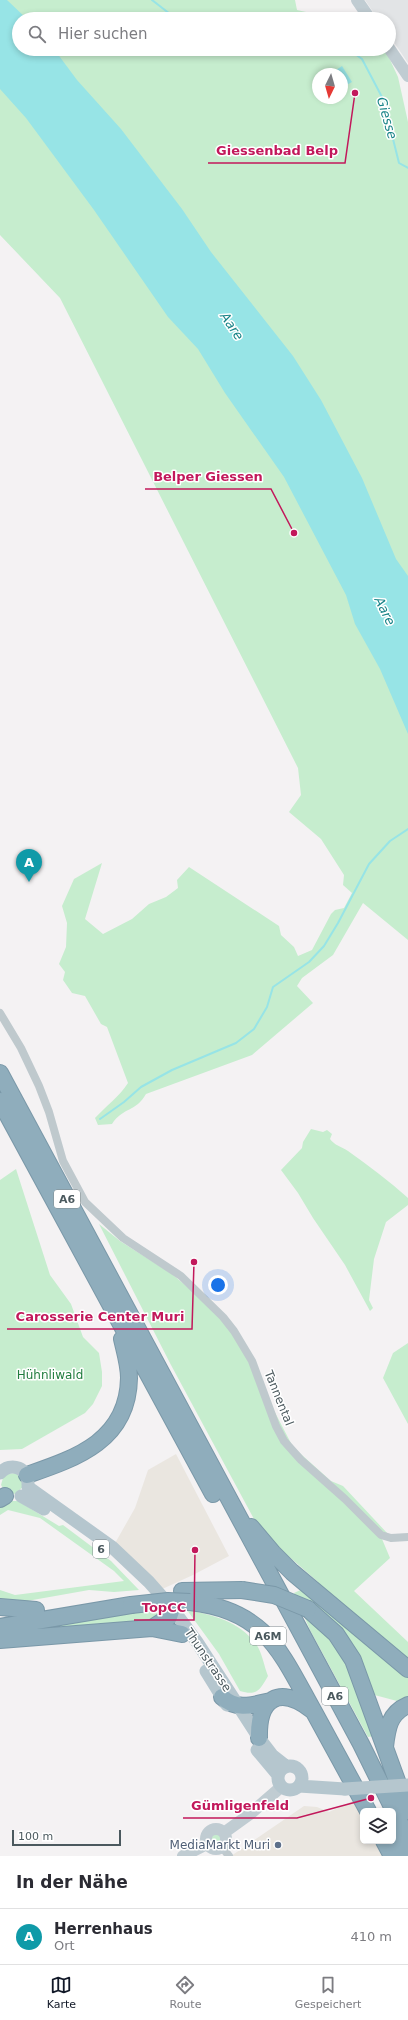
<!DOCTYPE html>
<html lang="de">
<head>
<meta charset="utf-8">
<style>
	body { margin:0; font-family:"DejaVu Sans",sans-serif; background:#f2f2f3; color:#2b2b33 }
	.controls { position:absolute; right:12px; bottom:12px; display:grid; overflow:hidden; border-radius:6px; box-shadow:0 2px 6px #0003 }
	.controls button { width:36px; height:36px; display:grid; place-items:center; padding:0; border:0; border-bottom:1px solid #e1e1e2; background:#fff; color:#2b2b33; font:20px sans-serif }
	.compass { position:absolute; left:312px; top:68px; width:36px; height:36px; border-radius:50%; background:#fff; box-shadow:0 2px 6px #0003; rotate:185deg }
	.scale { position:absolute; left:12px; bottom:10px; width:109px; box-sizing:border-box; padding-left:4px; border:2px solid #4b595e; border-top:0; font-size:11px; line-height:14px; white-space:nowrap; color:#4b595e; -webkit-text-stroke:3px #fff; paint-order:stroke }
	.you { position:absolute; left:218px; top:1285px; width:14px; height:14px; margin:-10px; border:3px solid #fff; border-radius:50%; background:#1a73e8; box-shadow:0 0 0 6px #1a73e833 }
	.badge { display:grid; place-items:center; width:26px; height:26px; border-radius:50%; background:#111827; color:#fff; font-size:13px; font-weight:700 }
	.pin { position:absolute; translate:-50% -33px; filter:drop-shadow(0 1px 2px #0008) }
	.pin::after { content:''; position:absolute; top:21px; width:14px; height:12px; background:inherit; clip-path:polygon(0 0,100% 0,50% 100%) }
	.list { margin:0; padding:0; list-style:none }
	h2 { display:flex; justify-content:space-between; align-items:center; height:52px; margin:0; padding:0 16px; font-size:17px }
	h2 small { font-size:13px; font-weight:400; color:#7c7c81 }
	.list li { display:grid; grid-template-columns:26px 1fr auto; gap:12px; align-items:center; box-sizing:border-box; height:56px; padding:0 16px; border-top:1px solid #e1e1e2 }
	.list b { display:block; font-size:15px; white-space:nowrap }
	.list p { margin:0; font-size:13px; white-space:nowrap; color:#7c7c81 }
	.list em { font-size:13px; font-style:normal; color:#7c7c81 }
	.icon { flex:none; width:22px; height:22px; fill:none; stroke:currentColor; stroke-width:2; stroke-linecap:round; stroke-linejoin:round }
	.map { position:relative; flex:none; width:408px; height:1856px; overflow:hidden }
	.search { position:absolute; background:#fff; box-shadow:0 2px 6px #0003; left:12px; right:12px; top:12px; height:44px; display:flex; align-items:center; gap:10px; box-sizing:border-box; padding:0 14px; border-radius:22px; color:#7c7c81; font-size:15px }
	.sheet { height:108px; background:#fff }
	nav { display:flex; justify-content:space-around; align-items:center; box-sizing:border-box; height:56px; border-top:1px solid #e1e1e2; background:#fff; font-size:11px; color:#7c7c81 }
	nav a { display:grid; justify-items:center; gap:2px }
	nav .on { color:#111827 }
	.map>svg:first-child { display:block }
	.commercial { fill:#eae6e0 }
	.airport { fill:#e2e4e6 }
	.green { fill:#c6edce; fill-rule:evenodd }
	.water { fill:#97e4e6 }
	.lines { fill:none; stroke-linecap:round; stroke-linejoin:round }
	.stream { stroke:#97e4e6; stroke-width:2 }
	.highway-casing { stroke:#7a98a8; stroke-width:18 }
	.street { stroke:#bfc9cd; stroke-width:8 }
	.secondary { stroke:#c0ccd2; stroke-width:12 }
	.primary { stroke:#b5c6ce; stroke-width:13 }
	.highway { stroke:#8fadbc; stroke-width:16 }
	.highway-bridge-casing { stroke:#7a98a8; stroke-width:18; stroke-linecap:butt }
	.primary-bridge { stroke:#b5c6ce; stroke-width:13 }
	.highway-bridge { stroke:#8fadbc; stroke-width:16 }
	.service-dot { fill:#5c6f8a; stroke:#fff; stroke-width:1.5 }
	.labels { text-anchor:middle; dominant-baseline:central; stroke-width:3; stroke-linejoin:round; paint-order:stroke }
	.shield { fill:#fff; stroke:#818b8e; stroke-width:1 }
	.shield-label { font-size:11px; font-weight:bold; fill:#4b595e }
	.park-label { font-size:12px; fill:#207c3d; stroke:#fff }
	.street-label { font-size:12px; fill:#4b595e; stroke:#fff }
	.service-label { font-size:12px; fill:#4e5e75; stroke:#fff; text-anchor:end }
	.water-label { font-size:13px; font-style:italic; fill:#178387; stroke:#fff }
	.leader { fill:none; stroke:#c2185b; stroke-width:1.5 }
	.callout-dot { fill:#c2185b; stroke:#fff; stroke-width:1.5 }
	.callout-label { font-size:13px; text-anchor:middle; font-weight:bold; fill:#c2185b; stroke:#fff; stroke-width:3; stroke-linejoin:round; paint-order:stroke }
</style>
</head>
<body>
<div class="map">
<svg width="408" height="1856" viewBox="0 0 408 1856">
	<rect width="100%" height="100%" fill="#f4f2f3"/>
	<path class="commercial" d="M176,1454L229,1556L193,1575L160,1590L114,1545L135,1508L148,1470Z
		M355,1800L363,1816V1841H376L383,1856H231L304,1806L317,1807L329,1812Z"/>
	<path class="airport" d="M365,0H408V63L389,35V19H378Z"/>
	<path class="green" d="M0,0H295L297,10L338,19H19V49H385L398,77L408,122V940L363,903L333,955L302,978L297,986L313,1003L252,1055L146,1094C136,1112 123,1107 112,1124L98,1125L95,1118C106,1106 119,1097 128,1083L107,1027L101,1024L85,996L72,993L63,980L65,972L59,964L66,947L67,923L62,906L74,879L102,863L85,919L103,934L132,919L149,904L166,897L178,888L177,880L189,867L279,926L281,935L294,947L298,956L312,950L331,914L335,910L344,908L352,893L343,885L344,875L321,839L289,812L301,795L298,768L60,298L0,235ZM318,74H342V98H318Z
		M311,1129L323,1132L327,1130L332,1134L330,1139C334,1145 342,1147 348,1151C369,1166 389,1181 408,1198V1205L386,1222L374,1259L369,1300L373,1308L370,1311L345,1265L313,1218L298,1193L281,1170L302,1148L303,1142Z
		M16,1169L50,1275L71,1304L83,1337L99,1353L102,1372V1386L93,1404L85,1413L22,1449L0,1450V1180Z
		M99,1224L120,1241L172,1274L213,1309L235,1336L293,1447L331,1481L343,1486L388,1534L382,1539L390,1558L354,1591L408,1642V1699L397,1701L367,1693L374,1736L368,1737L310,1630L294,1593L318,1582L261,1532L171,1365Z
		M408,1343V1424L383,1378L393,1353Z
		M19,1473L24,1486L15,1494L5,1491L1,1485L4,1474Z
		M6,1501H18L59,1526L63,1525L111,1561L139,1590L114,1592L89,1590L27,1601H10L0,1599V1590L15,1595L124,1581L114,1571L40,1518L8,1510L0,1515V1503Z
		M155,1607L165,1616L162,1620L11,1637L19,1628Z
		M187,1610C213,1615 239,1621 256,1644C262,1652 264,1666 268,1676C260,1690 257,1696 240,1691L219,1654Z
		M210.5 1838a5.5 5.5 0 1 1 11 0a5.5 5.5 0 1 1-11 0Z"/>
	<path class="water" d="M0,0H7L27,19H19V49H54L77,80L121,129L182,209L211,252L293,356L321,400L362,478L396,559L408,576V734L380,669L355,624L346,595L284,477L225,393L198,349L168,317L94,210L26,118L0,89Z
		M342,66L352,82L343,87L342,74H334L333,72Z"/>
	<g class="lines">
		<path class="stream" d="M152,0L170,14L181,19
			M348,49L362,59L383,99L399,163L408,168
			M100,1119L124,1102L141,1087L172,1070L236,1043L254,1029L267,1007L273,987L309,962L324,946L338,923L369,864L390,841L408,829"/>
		<defs>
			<path id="highway" d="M0,1073L361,1744L408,1839
				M0,1101L213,1494
				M27,1475C76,1458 128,1441 129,1378C129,1365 125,1352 122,1339
				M0,1499L5,1496
				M251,1527L273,1553L292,1572L408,1669
				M182,1591L242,1590
				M190,1602C266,1610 281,1653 314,1712C332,1745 350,1778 368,1811
				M0,1607L36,1610
				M308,1609L336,1634L353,1660L408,1811
				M0,1627L131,1605
				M152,1628L169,1617L172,1608
				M0,1640L152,1628L182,1634
				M222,1697C237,1711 253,1705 271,1701
				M259,1738C258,1698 279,1685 312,1710
				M385,1747C387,1729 389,1713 408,1705
				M393,1832L404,1856
				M384,1841L392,1856"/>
		</defs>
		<use href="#highway" class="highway-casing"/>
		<path class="street" d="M0,1013L21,1048L39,1086L49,1112L63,1161L85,1202L123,1238L181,1276L223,1317L234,1331L252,1361L276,1426L284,1441L301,1460L345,1499L381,1535L391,1538L408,1537
			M222,1847L229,1856"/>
		<path class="secondary" d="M357,0L370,19
			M389,48L408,76
			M206 1839a10 10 0 1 1 20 0a10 10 0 1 1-20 0Z
			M225,1832L250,1814L281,1787
			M183,1856L207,1844"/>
		<path class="primary" d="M0,1473C11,1461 29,1468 28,1485
			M28,1487L112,1547L149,1582L172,1608L197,1642L259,1738L272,1755L286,1766
			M21,1496L44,1509
			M206,1671L227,1705
			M257,1750L278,1775
			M278 1778a12 12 0 1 1 24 0a12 12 0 1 1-24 0Z
			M299,1786L345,1789"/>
		<use href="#highway" class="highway"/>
		<defs>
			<path id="highway-bridge" d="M242,1590L274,1595L308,1609
				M131,1605L168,1601L190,1602"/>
		</defs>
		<use href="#highway-bridge" class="highway-bridge-casing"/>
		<path class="primary-bridge" d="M345,1789L408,1785"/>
		<use href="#highway-bridge" class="highway-bridge"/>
	</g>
	<circle class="service-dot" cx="278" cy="1845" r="4"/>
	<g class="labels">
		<g class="shield">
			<rect x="54" y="1190" width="26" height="18" rx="3"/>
			<rect x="93" y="1540" width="16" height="18" rx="3"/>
			<rect x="250" y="1627" width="36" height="18" rx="3"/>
			<rect x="322" y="1687" width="26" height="18" rx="3"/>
		</g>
		<g class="shield-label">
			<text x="67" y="1199">A6</text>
			<text x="101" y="1549">6</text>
			<text x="268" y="1636">A6M</text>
			<text x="335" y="1696">A6</text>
		</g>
		<g class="park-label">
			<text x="50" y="1375">Hühnliwald</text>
		</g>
		<g class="street-label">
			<text transform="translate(279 1398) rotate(68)">Tannental</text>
			<text transform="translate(208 1660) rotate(56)">Thunstrasse</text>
		</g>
		<g class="service-label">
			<text x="270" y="1845">MediaMarkt Muri</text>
		</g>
		<g class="water-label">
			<text transform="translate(387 118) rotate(74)">Giesse</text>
			<text transform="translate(232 326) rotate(56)">Aare</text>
			<text transform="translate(385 611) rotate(64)">Aare</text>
		</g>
	</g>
	<path class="leader" d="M355 93L345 163H208M294 533L271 489H145M194 1262L192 1329H7M195 1550L194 1620H134M371 1798L297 1818H183"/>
	<g class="callout-dot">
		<circle cx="355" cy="93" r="4"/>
		<circle cx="294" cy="533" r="4"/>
		<circle cx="194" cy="1262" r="4"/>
		<circle cx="195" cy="1550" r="4"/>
		<circle cx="371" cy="1798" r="4"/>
	</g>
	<g class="callout-label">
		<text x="277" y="155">Giessenbad Belp</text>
		<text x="208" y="481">Belper Giessen</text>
		<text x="100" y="1321">Carosserie Center Muri</text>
		<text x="164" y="1612">TopCC</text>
		<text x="240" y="1810">Gümligenfeld</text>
	</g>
</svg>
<div class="controls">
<button><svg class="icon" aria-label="layers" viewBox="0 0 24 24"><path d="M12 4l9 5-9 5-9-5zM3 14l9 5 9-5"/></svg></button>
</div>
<svg class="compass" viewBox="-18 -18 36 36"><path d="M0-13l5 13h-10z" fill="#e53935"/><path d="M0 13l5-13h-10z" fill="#7c7c81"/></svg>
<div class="scale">100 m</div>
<div class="you"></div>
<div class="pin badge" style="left:29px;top:882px;background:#0f9aa8">A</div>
<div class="search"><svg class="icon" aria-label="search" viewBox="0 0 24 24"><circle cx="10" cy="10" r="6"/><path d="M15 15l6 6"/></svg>Hier suchen</div>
</div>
<section class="sheet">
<h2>In der Nähe<small></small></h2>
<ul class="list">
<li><span class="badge" style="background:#0f9aa8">A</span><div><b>Herrenhaus</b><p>Ort</p></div><em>410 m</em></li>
</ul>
</section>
<nav>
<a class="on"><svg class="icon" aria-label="map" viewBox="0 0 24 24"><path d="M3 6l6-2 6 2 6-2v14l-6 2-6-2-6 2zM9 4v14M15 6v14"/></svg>Karte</a>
<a><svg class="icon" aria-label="directions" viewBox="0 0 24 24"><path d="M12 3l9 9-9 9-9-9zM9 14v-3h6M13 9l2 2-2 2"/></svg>Route</a>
<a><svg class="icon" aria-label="saved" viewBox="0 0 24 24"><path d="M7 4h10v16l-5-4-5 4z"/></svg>Gespeichert</a>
</nav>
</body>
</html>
